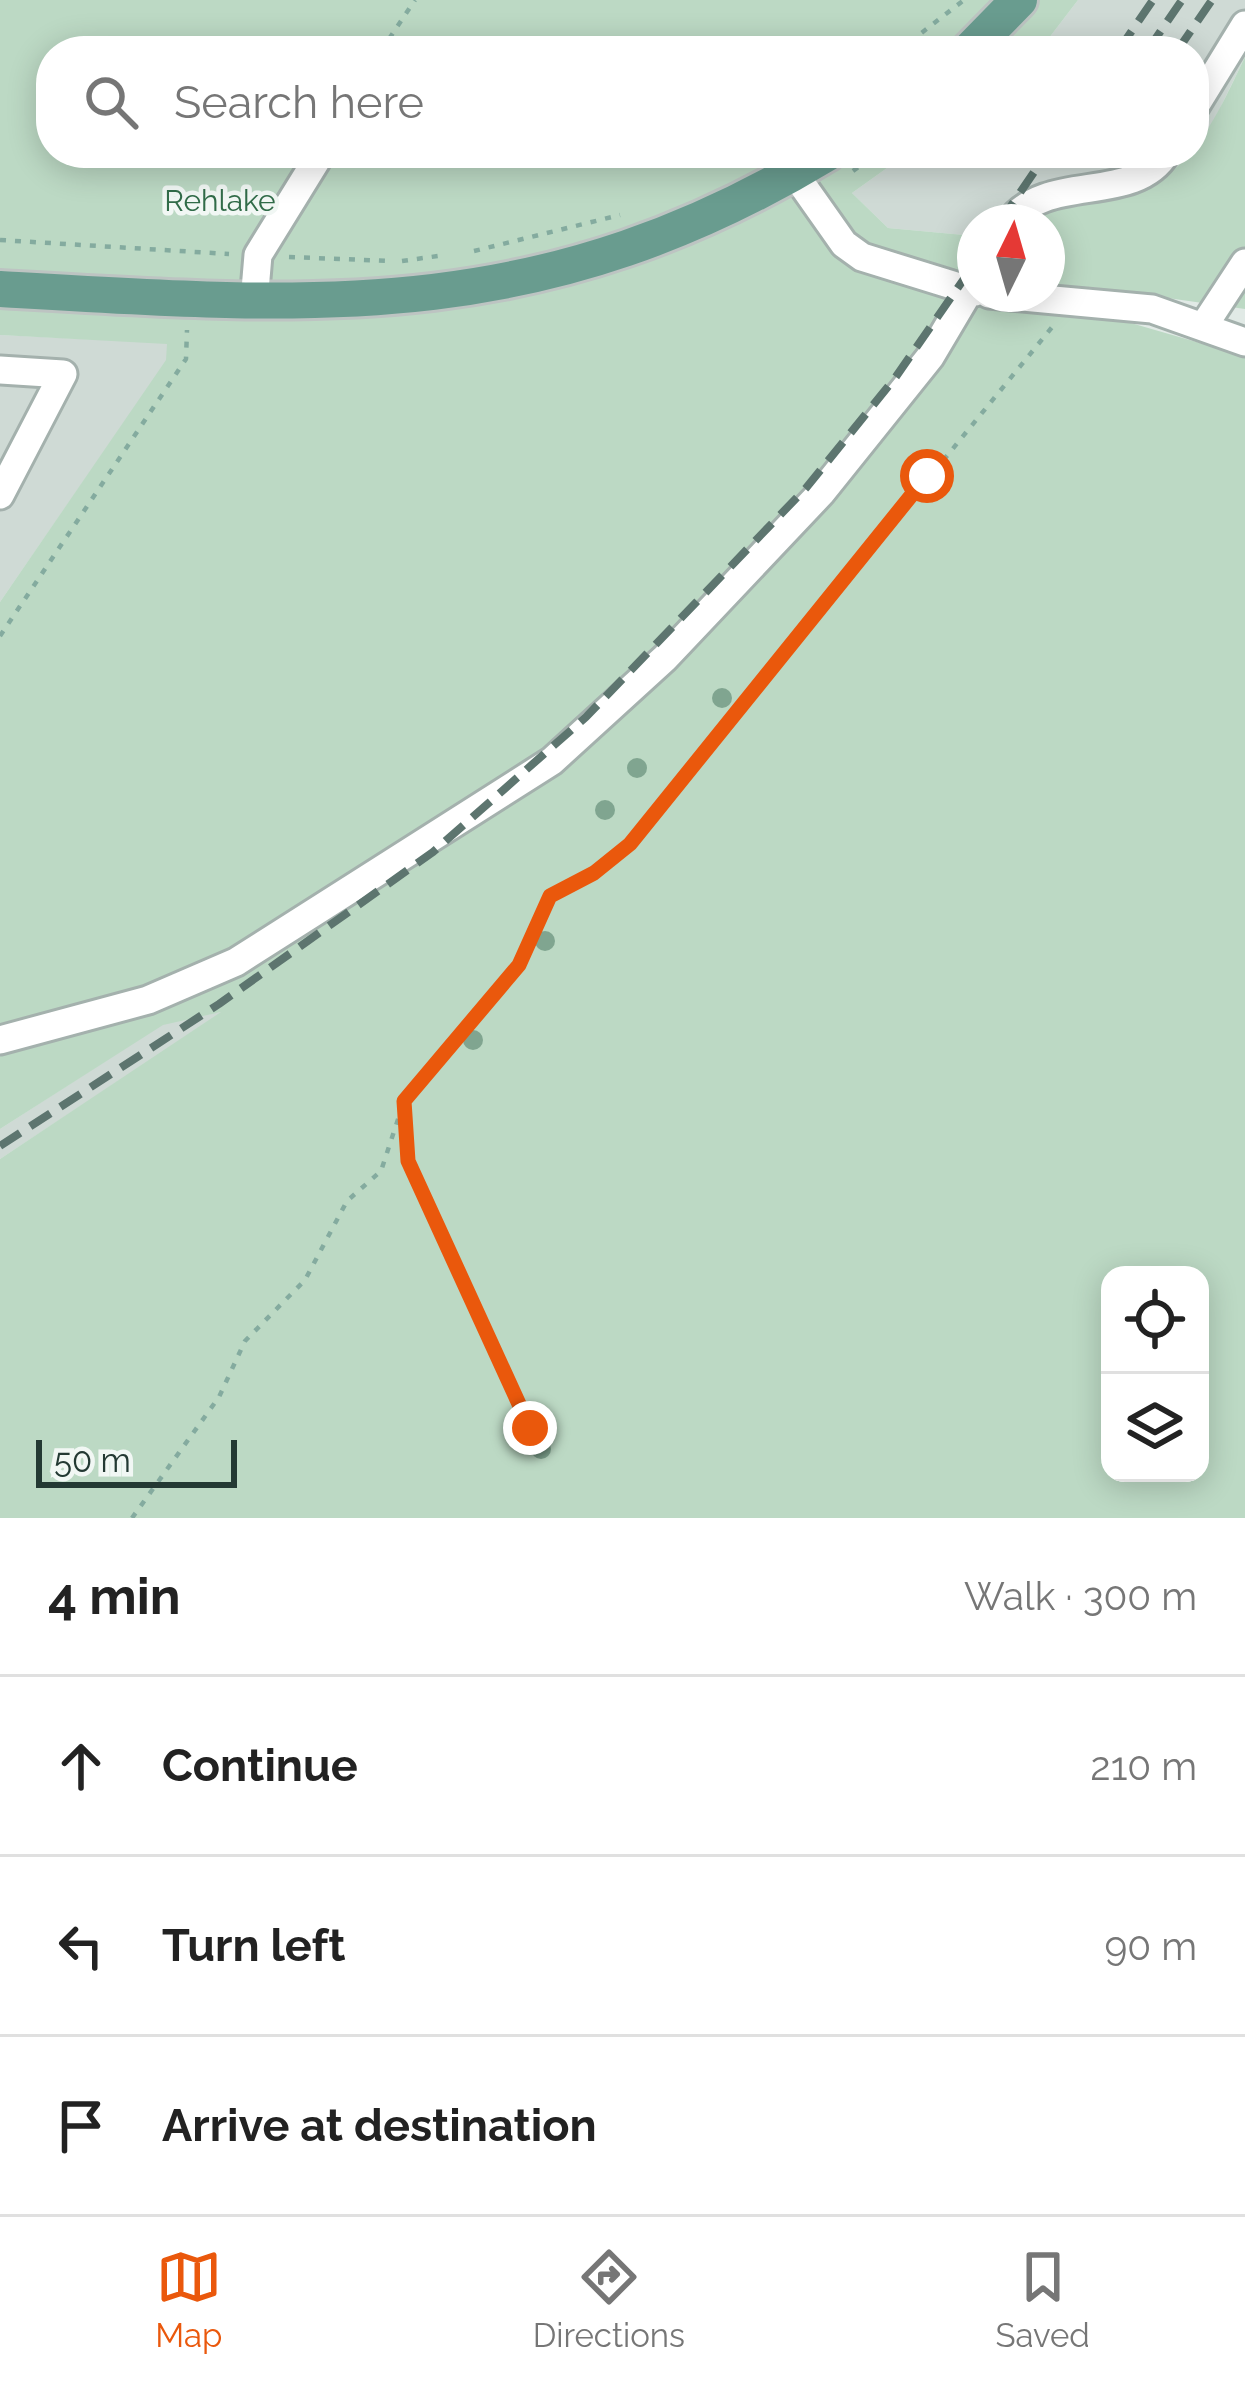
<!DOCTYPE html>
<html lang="en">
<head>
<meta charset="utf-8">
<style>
	body { margin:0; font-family:Raleway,sans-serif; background:#f2f2f2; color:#222 }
	.controls { position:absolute; right:36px; bottom:36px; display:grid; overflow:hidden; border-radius:24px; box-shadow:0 6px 30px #0003 }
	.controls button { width:108px; height:108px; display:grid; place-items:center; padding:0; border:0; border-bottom:3px solid #e0e0e0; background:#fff; color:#222; font:60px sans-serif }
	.compass { position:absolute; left:957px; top:204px; width:108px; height:108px; border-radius:50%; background:#fff; box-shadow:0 6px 30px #0003; rotate:5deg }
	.scale { position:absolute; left:36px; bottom:30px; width:201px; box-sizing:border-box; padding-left:12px; border:6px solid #233933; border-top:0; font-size:33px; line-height:42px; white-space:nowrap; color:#233933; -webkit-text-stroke:9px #f1f7f4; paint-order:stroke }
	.stop { position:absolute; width:36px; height:36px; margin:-27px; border:9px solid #ea580c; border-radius:50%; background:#fff }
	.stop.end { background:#ea580c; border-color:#fff; box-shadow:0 3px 12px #0008 }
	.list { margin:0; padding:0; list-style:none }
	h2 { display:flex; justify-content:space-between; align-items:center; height:156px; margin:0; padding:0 48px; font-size:51px }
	h2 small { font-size:39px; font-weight:400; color:#767676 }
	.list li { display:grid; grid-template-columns:78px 1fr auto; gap:36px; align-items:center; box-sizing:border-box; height:180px; padding:0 48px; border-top:3px solid #e0e0e0 }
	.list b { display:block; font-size:45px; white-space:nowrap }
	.list em { font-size:39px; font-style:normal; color:#767676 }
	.icon { flex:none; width:66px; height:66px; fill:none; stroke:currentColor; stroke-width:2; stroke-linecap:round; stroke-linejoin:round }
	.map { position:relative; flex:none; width:1245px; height:1518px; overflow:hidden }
	.search { position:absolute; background:#fff; box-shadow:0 6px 30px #0003; left:36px; right:36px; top:36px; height:132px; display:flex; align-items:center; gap:30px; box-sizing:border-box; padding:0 42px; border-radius:48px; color:#767676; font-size:45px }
	.sheet { height:696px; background:#fff }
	nav { display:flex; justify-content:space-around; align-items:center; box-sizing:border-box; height:168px; border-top:3px solid #e0e0e0; background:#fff; font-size:33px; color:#767676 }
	nav a { display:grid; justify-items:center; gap:6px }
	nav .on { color:#ea580c }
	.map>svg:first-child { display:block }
	.built { fill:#cfdad5 }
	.green { fill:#bcd9c4; fill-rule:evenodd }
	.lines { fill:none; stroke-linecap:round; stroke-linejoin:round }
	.minor-casing { stroke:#a4b1ad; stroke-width:33 }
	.major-casing { stroke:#bdc4c2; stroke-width:42 }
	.path { stroke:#84ab9f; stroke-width:4.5; stroke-dasharray:6 9; stroke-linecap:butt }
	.minor { stroke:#fff; stroke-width:27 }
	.major { stroke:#699c8f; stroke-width:36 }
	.rail { stroke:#5d756f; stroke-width:8; stroke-dasharray:24 12; stroke-linecap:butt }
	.tree { fill:#80a590 }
	.route { stroke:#ea580c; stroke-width:15 }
	.labels { text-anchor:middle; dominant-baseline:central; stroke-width:9; stroke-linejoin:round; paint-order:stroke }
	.park-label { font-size:30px; fill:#316c49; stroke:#f1f7f4 }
</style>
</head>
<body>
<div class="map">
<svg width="1245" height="1518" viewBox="0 0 1245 1518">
	<rect width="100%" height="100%" fill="#e1eae6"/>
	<path class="built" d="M1078,0H1245V57L1203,143L1194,151V51H1039Z
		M908,153H1192L1148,185L1112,199L1077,200L1020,222H975V236L888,228L852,193Z
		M0,335L168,343L167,360L0,602Z
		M225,1011L0,1159V1129L163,1024Z"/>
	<path class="green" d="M0,0H1078L1039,51H51V153H908L852,193L888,228L975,236V294H1047V222H1020C1049,200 1075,204 1109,199C1188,187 1215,119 1245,57V309L1090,287L1079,308L1245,356V1518H0V1159L221,1012L163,1025L0,1129V602L166,360L167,344L0,335ZM1110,1275H1200V1473H1110Z"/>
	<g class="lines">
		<defs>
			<path id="minor" d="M1194,108L1245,25
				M794,173L844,244L862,257L975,292
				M1010,222C1047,172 1134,205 1166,153
				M989,294L1152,309L1245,342
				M254,302L258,255L321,153
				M1203,327L1245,263
				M0,370L63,374L0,495
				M0,1040L148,1000L236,962L552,761L665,658L821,493L930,357L975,281"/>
			<path id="major" d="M969,51L1019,0
				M0,289C318,308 543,325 827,153"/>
		</defs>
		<use href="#minor" class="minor-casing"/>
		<use href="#major" class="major-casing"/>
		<path class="path" d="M381,51L415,0
			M898,51L964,0
			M853,171L877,153
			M0,240L229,254
			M474,251L620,215
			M289,257L391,261
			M402,261L445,255
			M0,636L186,359L187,330
			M405,1106L408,1161L530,1428
			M132,1518L219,1397L245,1341L305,1280L347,1201L381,1171L404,1101L519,965L550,896L594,873L630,844L1053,326"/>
		<use href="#minor" class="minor"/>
		<use href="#major" class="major"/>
		<path class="rail" d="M1118,51L1153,0
			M1147,51L1182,0
			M1177,51L1212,0
			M1000,222L1047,153
			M0,1146L219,1004L433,852L586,717L806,488L895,378L975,263"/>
	</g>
	<g class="tree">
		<circle cx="722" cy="698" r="10"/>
		<circle cx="637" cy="768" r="10"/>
		<circle cx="605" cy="810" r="10"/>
		<circle cx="545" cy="941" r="10"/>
		<circle cx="473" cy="1040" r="10"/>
		<circle cx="541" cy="1449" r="10"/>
	</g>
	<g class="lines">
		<path class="route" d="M530,1428L408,1161L404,1101L519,965L550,896L594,873L630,844L927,476"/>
	</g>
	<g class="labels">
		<g class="park-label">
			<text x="220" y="200">Rehlake</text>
		</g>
	</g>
</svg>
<div class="controls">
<button><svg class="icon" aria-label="locate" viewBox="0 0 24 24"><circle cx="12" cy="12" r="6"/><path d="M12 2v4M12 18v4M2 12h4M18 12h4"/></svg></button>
<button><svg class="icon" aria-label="layers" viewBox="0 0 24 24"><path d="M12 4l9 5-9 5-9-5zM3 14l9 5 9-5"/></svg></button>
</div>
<svg class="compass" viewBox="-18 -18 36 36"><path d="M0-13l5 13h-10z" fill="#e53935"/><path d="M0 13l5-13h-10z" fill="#767676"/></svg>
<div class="scale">50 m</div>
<div class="stop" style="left:927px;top:476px"></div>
<div class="stop end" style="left:530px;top:1428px"></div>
<div class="search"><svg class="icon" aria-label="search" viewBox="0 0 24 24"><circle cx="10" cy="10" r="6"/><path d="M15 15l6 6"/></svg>Search here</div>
</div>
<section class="sheet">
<h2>4 min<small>Walk · 300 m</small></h2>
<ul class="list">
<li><svg class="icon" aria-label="ahead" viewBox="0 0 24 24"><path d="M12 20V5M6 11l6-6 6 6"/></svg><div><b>Continue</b></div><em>210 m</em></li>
<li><svg class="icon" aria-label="left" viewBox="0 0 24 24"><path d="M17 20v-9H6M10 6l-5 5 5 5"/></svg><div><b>Turn left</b></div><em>90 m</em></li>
<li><svg class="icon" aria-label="arrive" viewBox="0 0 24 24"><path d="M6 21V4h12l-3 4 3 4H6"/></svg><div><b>Arrive at destination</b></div></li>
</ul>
</section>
<nav>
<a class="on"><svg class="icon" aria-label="map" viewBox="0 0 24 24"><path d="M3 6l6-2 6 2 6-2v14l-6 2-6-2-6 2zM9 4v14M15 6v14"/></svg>Map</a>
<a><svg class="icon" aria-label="directions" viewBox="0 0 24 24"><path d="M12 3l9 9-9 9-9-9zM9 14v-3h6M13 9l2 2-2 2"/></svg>Directions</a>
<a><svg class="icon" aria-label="saved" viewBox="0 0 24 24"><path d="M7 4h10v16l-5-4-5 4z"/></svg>Saved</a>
</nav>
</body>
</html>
